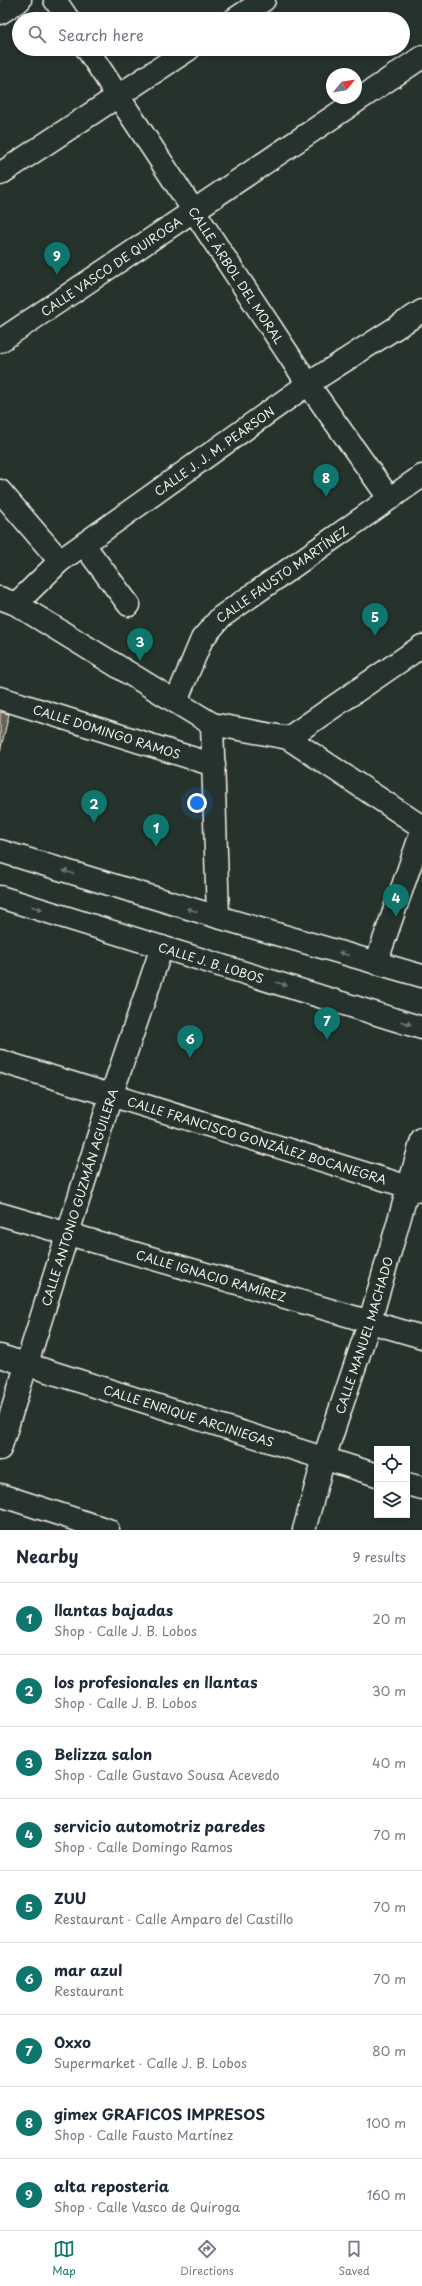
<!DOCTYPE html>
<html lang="en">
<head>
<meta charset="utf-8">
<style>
	body { margin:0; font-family:"Playpen Sans",sans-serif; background:#f6f6f7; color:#1f2937 }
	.controls { position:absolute; right:12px; bottom:12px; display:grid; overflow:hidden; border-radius:0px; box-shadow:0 2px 6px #0003 }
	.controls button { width:36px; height:36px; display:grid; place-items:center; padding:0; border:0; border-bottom:1px solid #e0e1e3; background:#fff; color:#1f2937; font:20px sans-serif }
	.compass { position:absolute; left:326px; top:68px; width:36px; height:36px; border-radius:50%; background:#fff; box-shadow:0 2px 6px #0003; rotate:60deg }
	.you { position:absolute; left:197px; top:803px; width:14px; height:14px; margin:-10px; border:3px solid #fff; border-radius:50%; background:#1a73e8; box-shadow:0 0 0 6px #1a73e833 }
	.badge { display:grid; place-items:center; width:26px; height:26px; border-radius:50%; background:#0f766e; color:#fff; font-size:13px; font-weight:700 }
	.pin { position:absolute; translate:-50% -33px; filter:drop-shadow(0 1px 2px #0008) }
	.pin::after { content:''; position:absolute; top:21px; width:14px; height:12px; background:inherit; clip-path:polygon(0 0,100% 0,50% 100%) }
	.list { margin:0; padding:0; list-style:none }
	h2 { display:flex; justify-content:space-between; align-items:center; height:52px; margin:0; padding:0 16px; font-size:17px }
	h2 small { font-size:13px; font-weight:400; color:#747a83 }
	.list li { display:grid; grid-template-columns:26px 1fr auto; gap:12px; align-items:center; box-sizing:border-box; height:72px; padding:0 16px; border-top:1px solid #e0e1e3 }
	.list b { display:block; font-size:15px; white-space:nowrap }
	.list p { margin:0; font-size:13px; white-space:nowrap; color:#747a83 }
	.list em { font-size:13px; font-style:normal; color:#747a83 }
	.icon { flex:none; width:22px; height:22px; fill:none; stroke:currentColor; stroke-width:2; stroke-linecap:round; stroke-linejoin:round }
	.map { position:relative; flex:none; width:422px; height:1530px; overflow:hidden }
	.search { position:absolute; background:#fff; box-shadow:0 2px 6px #0003; left:12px; right:12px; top:12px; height:44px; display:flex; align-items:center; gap:10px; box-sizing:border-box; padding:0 14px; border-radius:22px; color:#747a83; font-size:15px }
	.sheet { height:700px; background:#fff }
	nav { display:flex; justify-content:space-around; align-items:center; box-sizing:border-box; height:56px; border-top:1px solid #e0e1e3; background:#fff; font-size:11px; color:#747a83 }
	nav a { display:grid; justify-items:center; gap:2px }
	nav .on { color:#0f766e }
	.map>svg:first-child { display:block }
	.building { fill:#6a6452; stroke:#f4f1e8 }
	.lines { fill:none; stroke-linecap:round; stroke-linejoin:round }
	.street-casing { stroke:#f4f1e8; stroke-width:25 }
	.secondary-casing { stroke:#f4f1e8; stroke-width:25 }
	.street { stroke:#26332d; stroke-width:22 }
	.secondary { stroke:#26332d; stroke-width:22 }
	.oneway { fill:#6e766e }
	.labels { text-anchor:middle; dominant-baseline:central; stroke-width:4; stroke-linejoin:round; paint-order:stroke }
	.street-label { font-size:12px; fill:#f4f1e8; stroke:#26332d }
</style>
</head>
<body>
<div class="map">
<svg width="422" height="1530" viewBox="0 0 422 1530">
	<rect width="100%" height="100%" fill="#26332d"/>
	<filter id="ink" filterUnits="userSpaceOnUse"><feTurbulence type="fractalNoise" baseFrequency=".025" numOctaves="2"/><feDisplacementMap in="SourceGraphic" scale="8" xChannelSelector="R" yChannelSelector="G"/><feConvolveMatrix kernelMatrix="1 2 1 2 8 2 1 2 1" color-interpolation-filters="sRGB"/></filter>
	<g filter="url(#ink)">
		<path class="building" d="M0,712L9,714L0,752Z"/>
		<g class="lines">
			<defs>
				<g id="street">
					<path d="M55,0L68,19"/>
					<path d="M0,13L20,0"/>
					<path d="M235,19L264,0"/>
					<path id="s1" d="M87,49L308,384L389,498"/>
					<path d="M0,174L189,49"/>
					<path id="s2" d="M0,341L422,57"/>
					<path d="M0,491L60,561"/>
					<path d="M84,545L129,605"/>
					<path d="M0,598L16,604L212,724L288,738L422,827"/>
					<path id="s3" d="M16,604L60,561L308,384L422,311"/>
					<path id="s4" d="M0,698L214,765"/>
					<path id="s5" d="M176,701L202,639L221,617L422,476"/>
					<path d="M212,724L218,917"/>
					<path d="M288,738L422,646"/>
					<path d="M376,963L422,831"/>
					<path id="s6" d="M0,1061L422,1191"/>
					<path id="s7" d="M0,1214L422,1337"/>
					<path id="s8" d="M0,1356L377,1475"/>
					<path id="s9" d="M0,1449L111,1096L162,947"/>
					<path d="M407,1484L422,1488"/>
					<path d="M0,1495L108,1530"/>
					<path id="s10" d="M304,1530L324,1458L370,1321L422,1140"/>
				</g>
				<g id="secondary">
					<path d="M0,851L218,917L422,976"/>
					<path id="s11" d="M0,897L422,1028"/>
				</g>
			</defs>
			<use href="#street" class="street-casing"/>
			<use href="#secondary" class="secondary-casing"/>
			<use href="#street" class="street"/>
			<use href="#secondary" class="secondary"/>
		</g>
		<defs><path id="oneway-solid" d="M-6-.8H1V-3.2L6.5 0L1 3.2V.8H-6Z"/></defs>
		<g class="oneway">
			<use href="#oneway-solid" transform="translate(68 872) rotate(-163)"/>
			<use href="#oneway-solid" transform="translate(37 908) rotate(17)"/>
			<use href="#oneway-solid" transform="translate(192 910) rotate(-163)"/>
			<use href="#oneway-solid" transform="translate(344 954) rotate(-164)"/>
			<use href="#oneway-solid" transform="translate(282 984) rotate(17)"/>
			<use href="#oneway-solid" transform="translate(406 1023) rotate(17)"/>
		</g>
	</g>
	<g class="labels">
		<g class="street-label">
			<text stroke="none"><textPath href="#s2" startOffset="134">CALLE VASCO DE QUIROGA</textPath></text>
			<text stroke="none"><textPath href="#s1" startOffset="271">CALLE ÁRBOL DEL MORAL</textPath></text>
			<text stroke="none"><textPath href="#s3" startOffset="251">CALLE J. J. M. PEARSON</textPath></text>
			<text stroke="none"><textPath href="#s5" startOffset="171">CALLE FAUSTO MARTÍNEZ</textPath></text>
			<text stroke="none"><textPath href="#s4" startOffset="112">CALLE DOMINGO RAMOS</textPath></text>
			<text stroke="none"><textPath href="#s11" startOffset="221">CALLE J. B. LOBOS</textPath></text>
			<text stroke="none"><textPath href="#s6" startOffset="269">CALLE FRANCISCO GONZÁLEZ BOCANEGRA</textPath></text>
			<text stroke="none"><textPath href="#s9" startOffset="264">CALLE ANTONIO GUZMÁN AGUILERA</textPath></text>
			<text stroke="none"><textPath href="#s7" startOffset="220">CALLE IGNACIO RAMÍREZ</textPath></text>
			<text stroke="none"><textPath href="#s10" startOffset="204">CALLE MANUEL MACHADO</textPath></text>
			<text stroke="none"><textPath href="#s8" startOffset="198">CALLE ENRIQUE ARCINIEGAS</textPath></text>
		</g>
	</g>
</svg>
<div class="controls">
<button><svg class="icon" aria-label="locate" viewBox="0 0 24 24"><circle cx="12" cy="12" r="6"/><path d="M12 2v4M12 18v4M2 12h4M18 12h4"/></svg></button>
<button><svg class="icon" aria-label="layers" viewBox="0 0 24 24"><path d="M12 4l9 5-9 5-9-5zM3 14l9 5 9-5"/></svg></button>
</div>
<svg class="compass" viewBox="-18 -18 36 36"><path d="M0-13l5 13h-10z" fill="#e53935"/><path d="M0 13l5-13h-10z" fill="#747a83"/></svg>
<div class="you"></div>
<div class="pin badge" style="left:156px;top:847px">1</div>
<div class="pin badge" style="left:94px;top:823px">2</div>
<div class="pin badge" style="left:140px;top:661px">3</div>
<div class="pin badge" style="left:396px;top:917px">4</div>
<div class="pin badge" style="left:375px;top:636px">5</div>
<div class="pin badge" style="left:190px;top:1058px">6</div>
<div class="pin badge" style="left:327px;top:1040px">7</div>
<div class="pin badge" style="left:326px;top:497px">8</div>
<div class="pin badge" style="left:57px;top:275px">9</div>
<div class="search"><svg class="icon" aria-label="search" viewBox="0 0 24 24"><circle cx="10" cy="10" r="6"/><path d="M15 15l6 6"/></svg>Search here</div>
</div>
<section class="sheet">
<h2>Nearby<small>9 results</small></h2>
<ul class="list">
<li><span class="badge">1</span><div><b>llantas bajadas</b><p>Shop · Calle J. B. Lobos</p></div><em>20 m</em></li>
<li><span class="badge">2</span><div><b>los profesionales en llantas</b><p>Shop · Calle J. B. Lobos</p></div><em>30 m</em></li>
<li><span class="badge">3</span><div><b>Belizza salon</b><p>Shop · Calle Gustavo Sousa Acevedo</p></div><em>40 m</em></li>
<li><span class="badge">4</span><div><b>servicio automotriz paredes</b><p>Shop · Calle Domingo Ramos</p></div><em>70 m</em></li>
<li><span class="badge">5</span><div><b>ZUU</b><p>Restaurant · Calle Amparo del Castillo</p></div><em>70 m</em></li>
<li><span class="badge">6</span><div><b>mar azul</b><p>Restaurant</p></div><em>70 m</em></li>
<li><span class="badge">7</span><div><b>Oxxo</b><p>Supermarket · Calle J. B. Lobos</p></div><em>80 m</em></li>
<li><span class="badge">8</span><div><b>gimex GRAFICOS IMPRESOS</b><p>Shop · Calle Fausto Martínez</p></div><em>100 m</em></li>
<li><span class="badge">9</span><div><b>alta reposteria</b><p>Shop · Calle Vasco de Quiroga</p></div><em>160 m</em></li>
</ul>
</section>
<nav>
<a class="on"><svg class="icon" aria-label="map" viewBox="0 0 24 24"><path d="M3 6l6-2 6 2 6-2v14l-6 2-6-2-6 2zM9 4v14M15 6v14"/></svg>Map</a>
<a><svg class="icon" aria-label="directions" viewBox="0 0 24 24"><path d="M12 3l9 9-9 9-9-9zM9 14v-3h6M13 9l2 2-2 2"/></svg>Directions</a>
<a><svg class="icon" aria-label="saved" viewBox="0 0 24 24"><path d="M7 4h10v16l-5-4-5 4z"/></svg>Saved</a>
</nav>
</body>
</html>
